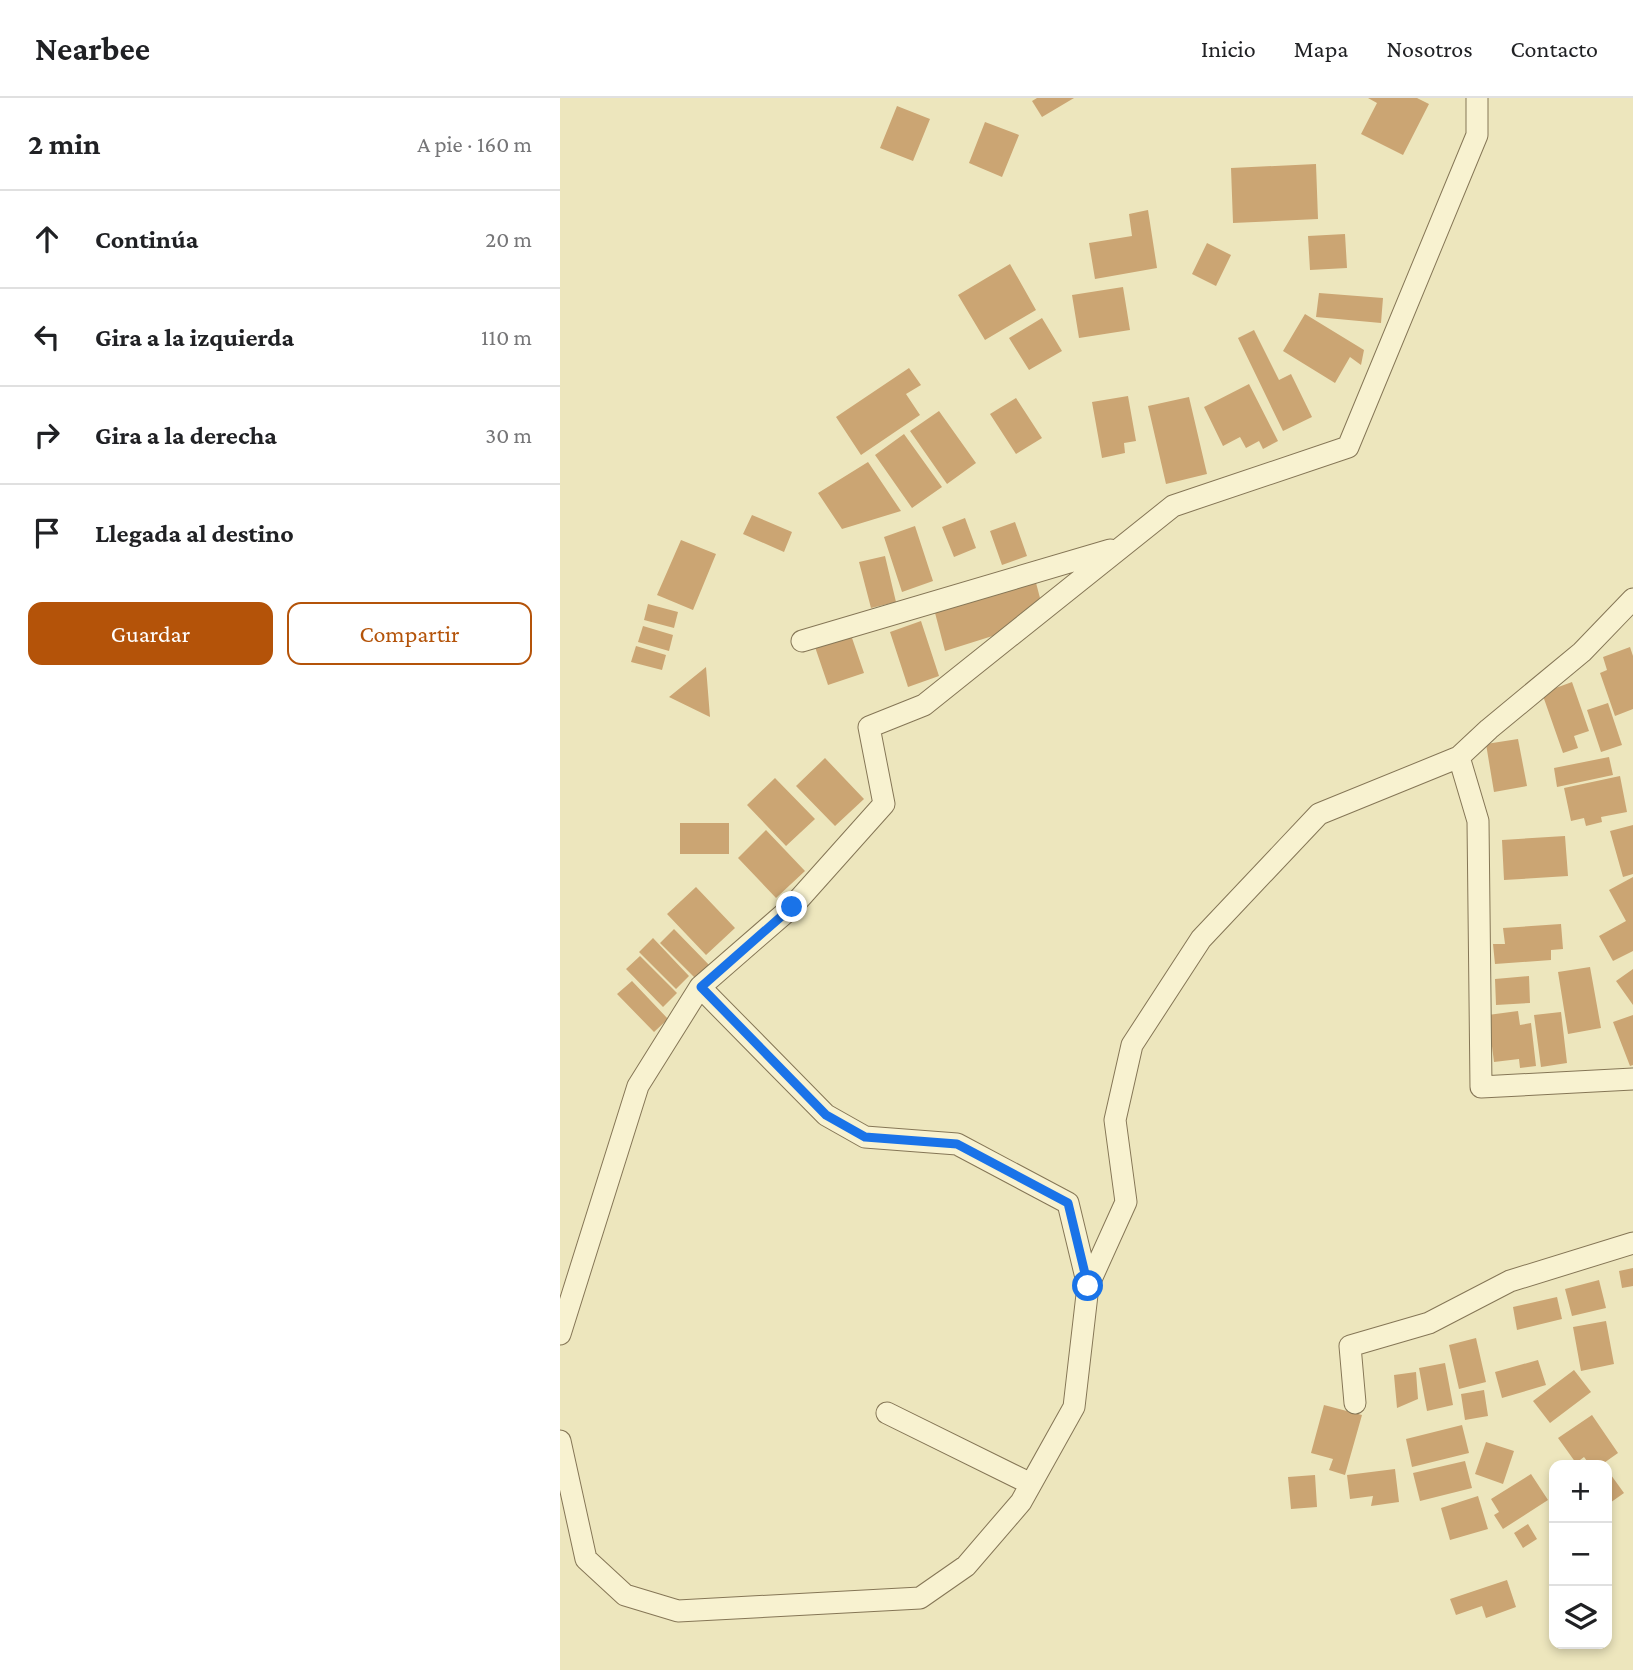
<!DOCTYPE html>
<html lang="es">
<head>
<meta charset="utf-8">
<style>
	body { margin:0; font-family:"Crimson Pro",serif; background:#f6f6f6; color:#202124 }
	.controls { position:absolute; right:21px; bottom:21px; display:grid; overflow:hidden; border-radius:14px; box-shadow:0 4px 10px #0003 }
	.controls button { width:63px; height:63px; display:grid; place-items:center; padding:0; border:0; border-bottom:2px solid #e0e0e0; background:#fff; color:#202124; font:35px sans-serif }
	.stop { position:absolute; width:21px; height:21px; margin:-16px; border:5px solid #1a73e8; border-radius:50%; background:#fff }
	.stop.end { background:#1a73e8; border-color:#fff; box-shadow:0 2px 7px #0008 }
	.list { margin:0; padding:0; list-style:none }
	h2 { display:flex; justify-content:space-between; align-items:center; height:91px; margin:0; padding:0 28px; font-size:30px }
	h2 small { font-size:23px; font-weight:400; color:#757577 }
	.list li { display:grid; grid-template-columns:46px 1fr auto; gap:21px; align-items:center; box-sizing:border-box; height:98px; padding:0 28px; border-top:2px solid #e0e0e0 }
	.list b { display:block; font-size:26px; white-space:nowrap }
	.list em { font-size:23px; font-style:normal; color:#757577 }
	.actions { display:flex; gap:14px; padding:21px 28px }
	.actions a { flex:1; padding:16px 0; border:2px solid #b45309; border-radius:14px; text-align:center; font-size:24px; color:#b45309 }
	.actions .main { background:#b45309; color:#fff }
	.icon { flex:none; width:38px; height:38px; fill:none; stroke:currentColor; stroke-width:2; stroke-linecap:round; stroke-linejoin:round }
	.map { position:relative; flex:none; width:1073px; height:1572px; overflow:hidden }
	header { display:flex; align-items:center; gap:42px; box-sizing:border-box; height:98px; padding:0 35px; background:#fff; border-bottom:2px solid #e0e0e0 }
	header strong { font-size:33px }
	nav { display:flex; gap:38px; margin-inline-start:auto; font-size:24px }
	main { display:flex }
	aside { flex:1; background:#fff }
	.map>svg:first-child { display:block }
	.building { fill:#cba573 }
	.lines { fill:none; stroke-linecap:round; stroke-linejoin:round }
	.street-casing { stroke:#857656; stroke-width:23 }
	.street { stroke:#f8f2d0; stroke-width:21 }
	.route { stroke:#1a73e8; stroke-width:9 }
</style>
</head>
<body>
<header>
<strong>Nearbee</strong>
<nav><a>Inicio</a><a>Mapa</a><a>Nosotros</a><a>Contacto</a></nav>
</header>
<main>
<aside>
<h2>2 min<small>A pie · 160 m</small></h2>
<ul class="list">
<li><svg class="icon" aria-label="ahead" viewBox="0 0 24 24"><path d="M12 20V5M6 11l6-6 6 6"/></svg><div><b>Continúa</b></div><em>20 m</em></li>
<li><svg class="icon" aria-label="left" viewBox="0 0 24 24"><path d="M17 20v-9H6M10 6l-5 5 5 5"/></svg><div><b>Gira a la izquierda</b></div><em>110 m</em></li>
<li><svg class="icon" aria-label="right" viewBox="0 0 24 24"><path d="M7 20v-9h11M14 6l5 5-5 5"/></svg><div><b>Gira a la derecha</b></div><em>30 m</em></li>
<li><svg class="icon" aria-label="arrive" viewBox="0 0 24 24"><path d="M6 21V4h12l-3 4 3 4H6"/></svg><div><b>Llegada al destino</b></div></li>
</ul>
<div class="actions"><a class="main">Guardar</a><a>Compartir</a></div>
</aside>
<div class="map">
<svg width="1073" height="1572" viewBox="0 0 1073 1572">
	<rect width="100%" height="100%" fill="#ede6bd"/>
	<path class="building" d="M477,0H514L482,19L472,3Z
		M808,0H857L869,6L843,57L801,36L817,5Z
		M337,8L370,21L353,63L320,50Z
		M425,24L459,37L442,79L409,65Z
		M756,66L758,121L673,125L671,70Z
		M588,112L597,170L535,181L529,145L572,138L569,116Z
		M785,136L787,170L750,172L748,138Z
		M647,145L671,157L656,188L632,176Z
		M450,166L476,212L425,242L398,197Z
		M563,189L570,232L519,240L512,197Z
		M759,195L823,200L821,225L756,219Z
		M745,216L804,252L801,267L790,259L775,285L723,253Z
		M482,220L502,253L469,272L449,240Z
		M694,232L719,282L731,276L752,319L723,333L678,240Z
		M349,270L361,287L346,296L360,317L301,357L276,319Z
		M689,286L718,343L703,351L699,343L686,350L680,339L663,348L644,309Z
		M568,298L576,343L564,345L565,355L542,360L532,304Z
		M629,299L647,376L606,386L588,308Z
		M456,300L482,340L456,356L430,316Z
		M379,313L416,365L387,386L350,333Z
		M344,336L382,389L352,410L315,357Z
		M308,364L341,413L282,431L258,395Z
		M192,417L232,434L224,454L183,436Z
		M405,420L416,450L394,459L382,429Z
		M455,424L467,458L442,467L430,433Z
		M355,428L373,483L342,494L324,439Z
		M121,442L156,456L133,512L97,497Z
		M325,458L336,504L311,510L299,464Z
		M475,481L480,500L442,535L385,553L374,511Z
		M88,506L118,514L114,530L84,522Z
		M361,523L379,578L348,589L330,534Z
		M83,528L113,537L109,553L78,544Z
		M291,537L304,575L268,587L255,549Z
		M76,548L106,557L102,572L71,564Z
		M1070,549L1073,558V611L1055,618L1040,575L1047,572L1043,559Z
		M146,569L150,619L109,599Z
		M1012,584L1029,633L1014,638L1018,650L1003,655L982,595Z
		M1048,605L1062,647L1041,654L1027,612Z
		M958,641L967,688L934,694L926,646Z
		M1049,659L1053,677L997,689L994,670Z
		M265,660L304,701L275,728L236,688Z
		M1060,678L1067,714L1041,719L1042,724L1026,728L1024,720L1011,723L1004,690Z
		M215,680L255,721L226,748L187,707Z
		M120,725H169V756H120Z
		M1073,727V776L1063,779L1050,733Z
		M206,732L245,773L216,800L178,760Z
		M1005,738L1008,778L944,782L942,742Z
		M1073,779V853L1053,863L1039,838L1066,823L1049,792Z
		M136,789L175,830L146,857L107,816Z
		M1001,826L1003,851L991,852V862L935,866L933,846H945L943,830Z
		M114,831L151,869L137,882L100,845Z
		M93,840L129,878L116,891L79,854Z
		M80,858L117,895L103,909L66,871Z
		M1030,869L1041,930L1008,936L998,874Z
		M1073,871V907L1056,883Z
		M969,878L970,905L936,907L935,881Z
		M72,883L108,921L94,934L57,896Z
		M958,913L960,927L971,925L976,968L960,970L959,961L934,964L928,917Z
		M1001,914L1007,965L981,969L974,917Z
		M1073,917V967L1070,968L1053,924Z
		M1073,1170V1188L1062,1190L1059,1173Z
		M1039,1182L1046,1210L1012,1218L1005,1191Z
		M997,1199L1002,1221L957,1232L953,1209Z
		M1046,1223L1054,1266L1021,1273L1013,1229Z
		M916,1240L926,1284L899,1291L889,1247Z
		M978,1262L986,1287L942,1300L935,1274Z
		M885,1265L893,1307L867,1313L859,1270Z
		M1014,1272L1031,1294L990,1325L973,1303Z
		M856,1274L858,1301L837,1310L834,1277Z
		M924,1292L928,1318L905,1322L901,1296Z
		M764,1307L802,1317L785,1377L769,1372L773,1361L751,1355Z
		M1032,1317L1058,1355L1041,1367H1030L1024,1359L1016,1365L998,1340Z
		M902,1327L909,1355L852,1369L846,1341Z
		M926,1344L954,1353L943,1386L915,1376Z
		M905,1363L912,1390L860,1403L853,1375Z
		M835,1371L839,1404L811,1408L813,1398L790,1401L787,1377Z
		M971,1376L988,1402L943,1431L934,1417L939,1414L931,1401Z
		M755,1377L757,1409L731,1411L728,1379Z
		M1051,1377L1064,1395L1047,1407V1380Z
		M918,1398L928,1431L890,1442L881,1410Z
		M968,1426L977,1441L963,1450L954,1435Z
		M947,1482L956,1509L926,1520L922,1508L896,1517L890,1501Z"/>
	<g class="lines">
		<defs>
			<path id="street" d="M242,543L550,452
				M899,659L918,723L921,989L1073,981
				M140,889L232,809L324,706L309,629L364,607L613,408L788,349L917,37V0
				M0,1236L78,988L140,889L266,1017L305,1039L397,1046L508,1105L528,1188
				M795,1305L790,1248L869,1225L950,1183L1073,1145
				M327,1315L471,1386
				M0,1343L26,1461L65,1497L118,1513L360,1500L406,1468L461,1404L514,1309L528,1188L566,1104L555,1022L572,947L641,841L759,716L899,659L929,631L1022,554L1073,501"/>
		</defs>
		<use href="#street" class="street-casing"/>
		<use href="#street" class="street"/>
	</g>
	<g class="lines">
		<path class="route" d="M232,809L141,889L266,1017L305,1039L397,1046L508,1105L528,1188"/>
	</g>
</svg>
<div class="controls">
<button>+</button>
<button>−</button>
<button><svg class="icon" aria-label="layers" viewBox="0 0 24 24"><path d="M12 4l9 5-9 5-9-5zM3 14l9 5 9-5"/></svg></button>
</div>
<div class="stop" style="left:528px;top:1188px"></div>
<div class="stop end" style="left:232px;top:809px"></div>
</div>
</main>
</body>
</html>
